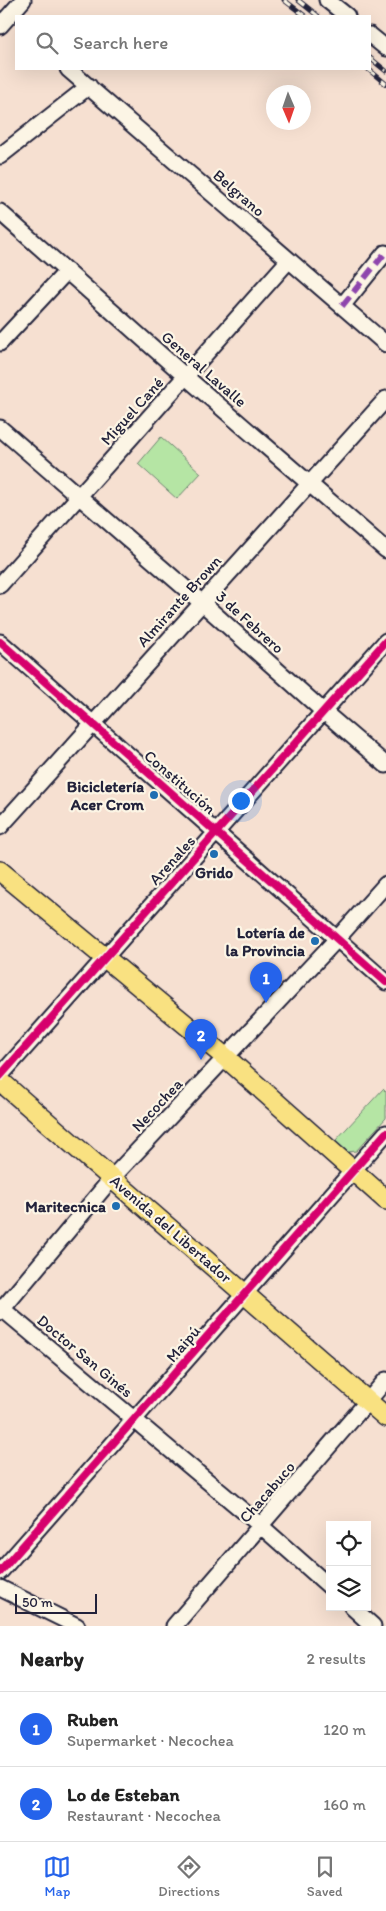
<!DOCTYPE html>
<html lang="en">
<head>
<meta charset="utf-8">
<style>
	body { margin:0; font-family:Itim,sans-serif; background:#f6f6f6; color:#222 }
	.controls { position:absolute; right:15px; bottom:15px; display:grid; overflow:hidden; border-radius:0px; box-shadow:0 5px 20px #0002 }
	.controls button { width:45px; height:45px; display:grid; place-items:center; padding:0; border:0; border-bottom:1px solid #e0e0e0; background:#fff; color:#222; font:25px sans-serif }
	.compass { position:absolute; left:266px; top:85px; width:45px; height:45px; border-radius:50%; background:#fff; box-shadow:0 5px 20px #0002; rotate:178deg }
	.scale { position:absolute; left:15px; bottom:12px; width:82px; box-sizing:border-box; padding-left:5px; border:2px solid #22223b; border-top:0; font-size:14px; line-height:18px; white-space:nowrap; color:#22223b; -webkit-text-stroke:4px #fcf5e5; paint-order:stroke }
	.you { position:absolute; left:240px; top:800px; width:18px; height:18px; margin:-12px; border:4px solid #fff; border-radius:50%; background:#1a73e8; box-shadow:0 0 0 8px #1a73e833 }
	.badge { display:grid; place-items:center; width:32px; height:32px; border-radius:50%; background:#2563eb; color:#fff; font-size:16px; font-weight:700 }
	.pin { position:absolute; translate:-50% -41px; filter:drop-shadow(0 1px 2px #0008) }
	.pin::after { content:''; position:absolute; top:26px; width:18px; height:15px; background:inherit; clip-path:polygon(0 0,100% 0,50% 100%) }
	.list { margin:0; padding:0; list-style:none }
	h2 { display:flex; justify-content:space-between; align-items:center; height:65px; margin:0; padding:0 20px; font-size:21px }
	h2 small { font-size:16px; font-weight:400; color:#767676 }
	.list li { display:grid; grid-template-columns:32px 1fr auto; gap:15px; align-items:center; box-sizing:border-box; height:75px; padding:0 20px; border-top:1px solid #e0e0e0 }
	.list b { display:block; font-size:19px; white-space:nowrap }
	.list p { margin:0; font-size:16px; white-space:nowrap; color:#767676 }
	.list em { font-size:16px; font-style:normal; color:#767676 }
	.icon { flex:none; width:28px; height:28px; fill:none; stroke:currentColor; stroke-width:2; stroke-linecap:round; stroke-linejoin:round }
	.map { position:relative; flex:none; width:386px; height:1626px; overflow:hidden }
	.search { position:absolute; background:#fff; box-shadow:0 5px 20px #0002; left:15px; right:15px; top:15px; height:55px; display:flex; align-items:center; gap:12px; box-sizing:border-box; padding:0 18px; border-radius:0px; color:#767676; font-size:19px }
	.sheet { height:215px; background:#fff }
	nav { display:flex; justify-content:space-around; align-items:center; box-sizing:border-box; height:70px; border-top:1px solid #e0e0e0; background:#fff; font-size:14px; color:#767676 }
	nav a { display:grid; justify-items:center; gap:2px }
	nav .on { color:#2563eb }
	.map>svg:first-child { display:block }
	.green { fill:#b5e5a4; stroke:#6c8470 }
	.lines { fill:none; stroke-linecap:round; stroke-linejoin:round }
	.minor-casing { stroke:#22223b; stroke-width:19 }
	.major-casing { stroke:#22223b; stroke-width:22 }
	.minor { stroke:#fcf5e5; stroke-width:15 }
	.major { stroke:#f9e181; stroke-width:19 }
	.rail-casing { stroke:#22223b; stroke-width:5 }
	.rail { stroke:#fcf5e5; stroke-width:3; stroke-dasharray:9; stroke-linecap:butt }
	.quiet { stroke:#8e44ad; stroke-width:6; stroke-dasharray:12 6; stroke-linecap:butt }
	.cycleway-casing { stroke:#fcf5e5; stroke-width:11 }
	.cycleway { stroke:#d6006c; stroke-width:8 }
	.poi-dot { fill:#1f6fb2; stroke:#fcf5e5; stroke-width:2 }
	.labels { text-anchor:middle; dominant-baseline:central; stroke-width:4.5; stroke-linejoin:round; paint-order:stroke }
	.street-label { font-size:16px; fill:#22223b; stroke:#fcf5e5 }
	.poi-label { font-size:16px; font-weight:bold; fill:#22223b; stroke:#fcf5e5; text-anchor:end }
</style>
</head>
<body>
<div class="map">
<svg width="386" height="1626" viewBox="0 0 386 1626">
	<rect width="100%" height="100%" fill="#f6e0d1"/>
	<filter id="ink" filterUnits="userSpaceOnUse"><feTurbulence type="fractalNoise" baseFrequency=".02" numOctaves="2"/><feDisplacementMap in="SourceGraphic" scale="10" xChannelSelector="R" yChannelSelector="G"/><feConvolveMatrix kernelMatrix="1 2 1 2 8 2 1 2 1" color-interpolation-filters="sRGB"/></filter>
	<g filter="url(#ink)">
		<path class="green" d="M161,437L201,473L177,499L138,464Z
			M383,1089L386,1092V1118L356,1151L348,1152L335,1141Z"/>
		<g class="lines">
			<defs>
				<path id="minor" d="M327,0L347,16
					M0,26L23,0
					M370,35L386,48
					M68,69L386,344
					M0,156L89,86
					M0,212L186,377L386,550
					M342,306L385,253
					M0,343L67,271
					M0,428L201,602L323,711L386,765
					M0,585L289,260
					M0,642L386,982
					M0,827L386,399
					M0,1076L386,641
					M0,1307L261,1526L330,1587
					M0,1312L112,1178L337,939L386,884
					M0,1572L386,1133
					M0,1588L77,1626
					M352,1607L373,1626
					M174,1626L386,1380"/>
				<path id="major" d="M0,871L225,1057L386,1200
					M0,1081L386,1417"/>
			</defs>
			<use href="#minor" class="minor-casing"/>
			<use href="#major" class="major-casing"/>
			<use href="#minor" class="minor"/>
			<use href="#major" class="major"/>
			<defs>
				<path id="rail" d="M284,0L305,16
					M298,0L318,16
					M370,58L386,71
					M368,69L386,84"/>
			</defs>
			<use href="#rail" class="rail-casing"/>
			<use href="#rail" class="rail"/>
			<path class="quiet" d="M342,306L385,253"/>
			<defs>
				<path id="cycleway" d="M0,642L386,982
					M0,1076L386,641
					M0,1572L386,1133"/>
			</defs>
			<use href="#cycleway" class="cycleway-casing"/>
			<use href="#cycleway" class="cycleway"/>
		</g>
	</g>
	<g class="poi-dot">
		<circle cx="154" cy="795" r="5"/>
		<circle cx="214" cy="854" r="5"/>
		<circle cx="315" cy="941" r="5"/>
		<circle cx="116" cy="1206" r="5"/>
	</g>
	<g class="labels">
		<g class="street-label">
			<text transform="translate(239 193) rotate(41)">Belgrano</text>
			<text transform="translate(204 369) rotate(41)">General Lavalle</text>
			<text transform="translate(132 411) rotate(-48)">Miguel Cané</text>
			<text transform="translate(179 601) rotate(-48)">Almirante Brown</text>
			<text transform="translate(250 622) rotate(42)">3 de Febrero</text>
			<text transform="translate(180 782) rotate(41)">Constitución</text>
			<text transform="translate(172 860) rotate(-48)">Arenales</text>
			<text transform="translate(157 1105) rotate(-47)">Necochea</text>
			<text transform="translate(171 1229) rotate(41)">Avenida del Libertador</text>
			<text transform="translate(183 1344) rotate(-49)">Maipú</text>
			<text transform="translate(85 1356) rotate(40)">Doctor San Ginés</text>
			<text transform="translate(267 1492) rotate(-49)">Chacabuco</text>
		</g>
		<g class="poi-label">
			<text x="144" y="786">Bicicletería<tspan x="144" dy="18">Acer Crom</tspan></text>
			<text x="214" y="872" text-anchor="middle">Grido</text>
			<text x="305" y="932">Lotería de<tspan x="305" dy="18">la Provincia</tspan></text>
			<text x="106" y="1206">Maritecnica</text>
		</g>
	</g>
</svg>
<div class="controls">
<button><svg class="icon" aria-label="locate" viewBox="0 0 24 24"><circle cx="12" cy="12" r="6"/><path d="M12 2v4M12 18v4M2 12h4M18 12h4"/></svg></button>
<button><svg class="icon" aria-label="layers" viewBox="0 0 24 24"><path d="M12 4l9 5-9 5-9-5zM3 14l9 5 9-5"/></svg></button>
</div>
<svg class="compass" viewBox="-18 -18 36 36"><path d="M0-13l5 13h-10z" fill="#e53935"/><path d="M0 13l5-13h-10z" fill="#767676"/></svg>
<div class="scale">50 m</div>
<div class="you"></div>
<div class="pin badge" style="left:266px;top:1003px">1</div>
<div class="pin badge" style="left:201px;top:1060px">2</div>
<div class="search"><svg class="icon" aria-label="search" viewBox="0 0 24 24"><circle cx="10" cy="10" r="6"/><path d="M15 15l6 6"/></svg>Search here</div>
</div>
<section class="sheet">
<h2>Nearby<small>2 results</small></h2>
<ul class="list">
<li><span class="badge">1</span><div><b>Ruben</b><p>Supermarket · Necochea</p></div><em>120 m</em></li>
<li><span class="badge">2</span><div><b>Lo de Esteban</b><p>Restaurant · Necochea</p></div><em>160 m</em></li>
</ul>
</section>
<nav>
<a class="on"><svg class="icon" aria-label="map" viewBox="0 0 24 24"><path d="M3 6l6-2 6 2 6-2v14l-6 2-6-2-6 2zM9 4v14M15 6v14"/></svg>Map</a>
<a><svg class="icon" aria-label="directions" viewBox="0 0 24 24"><path d="M12 3l9 9-9 9-9-9zM9 14v-3h6M13 9l2 2-2 2"/></svg>Directions</a>
<a><svg class="icon" aria-label="saved" viewBox="0 0 24 24"><path d="M7 4h10v16l-5-4-5 4z"/></svg>Saved</a>
</nav>
</body>
</html>
